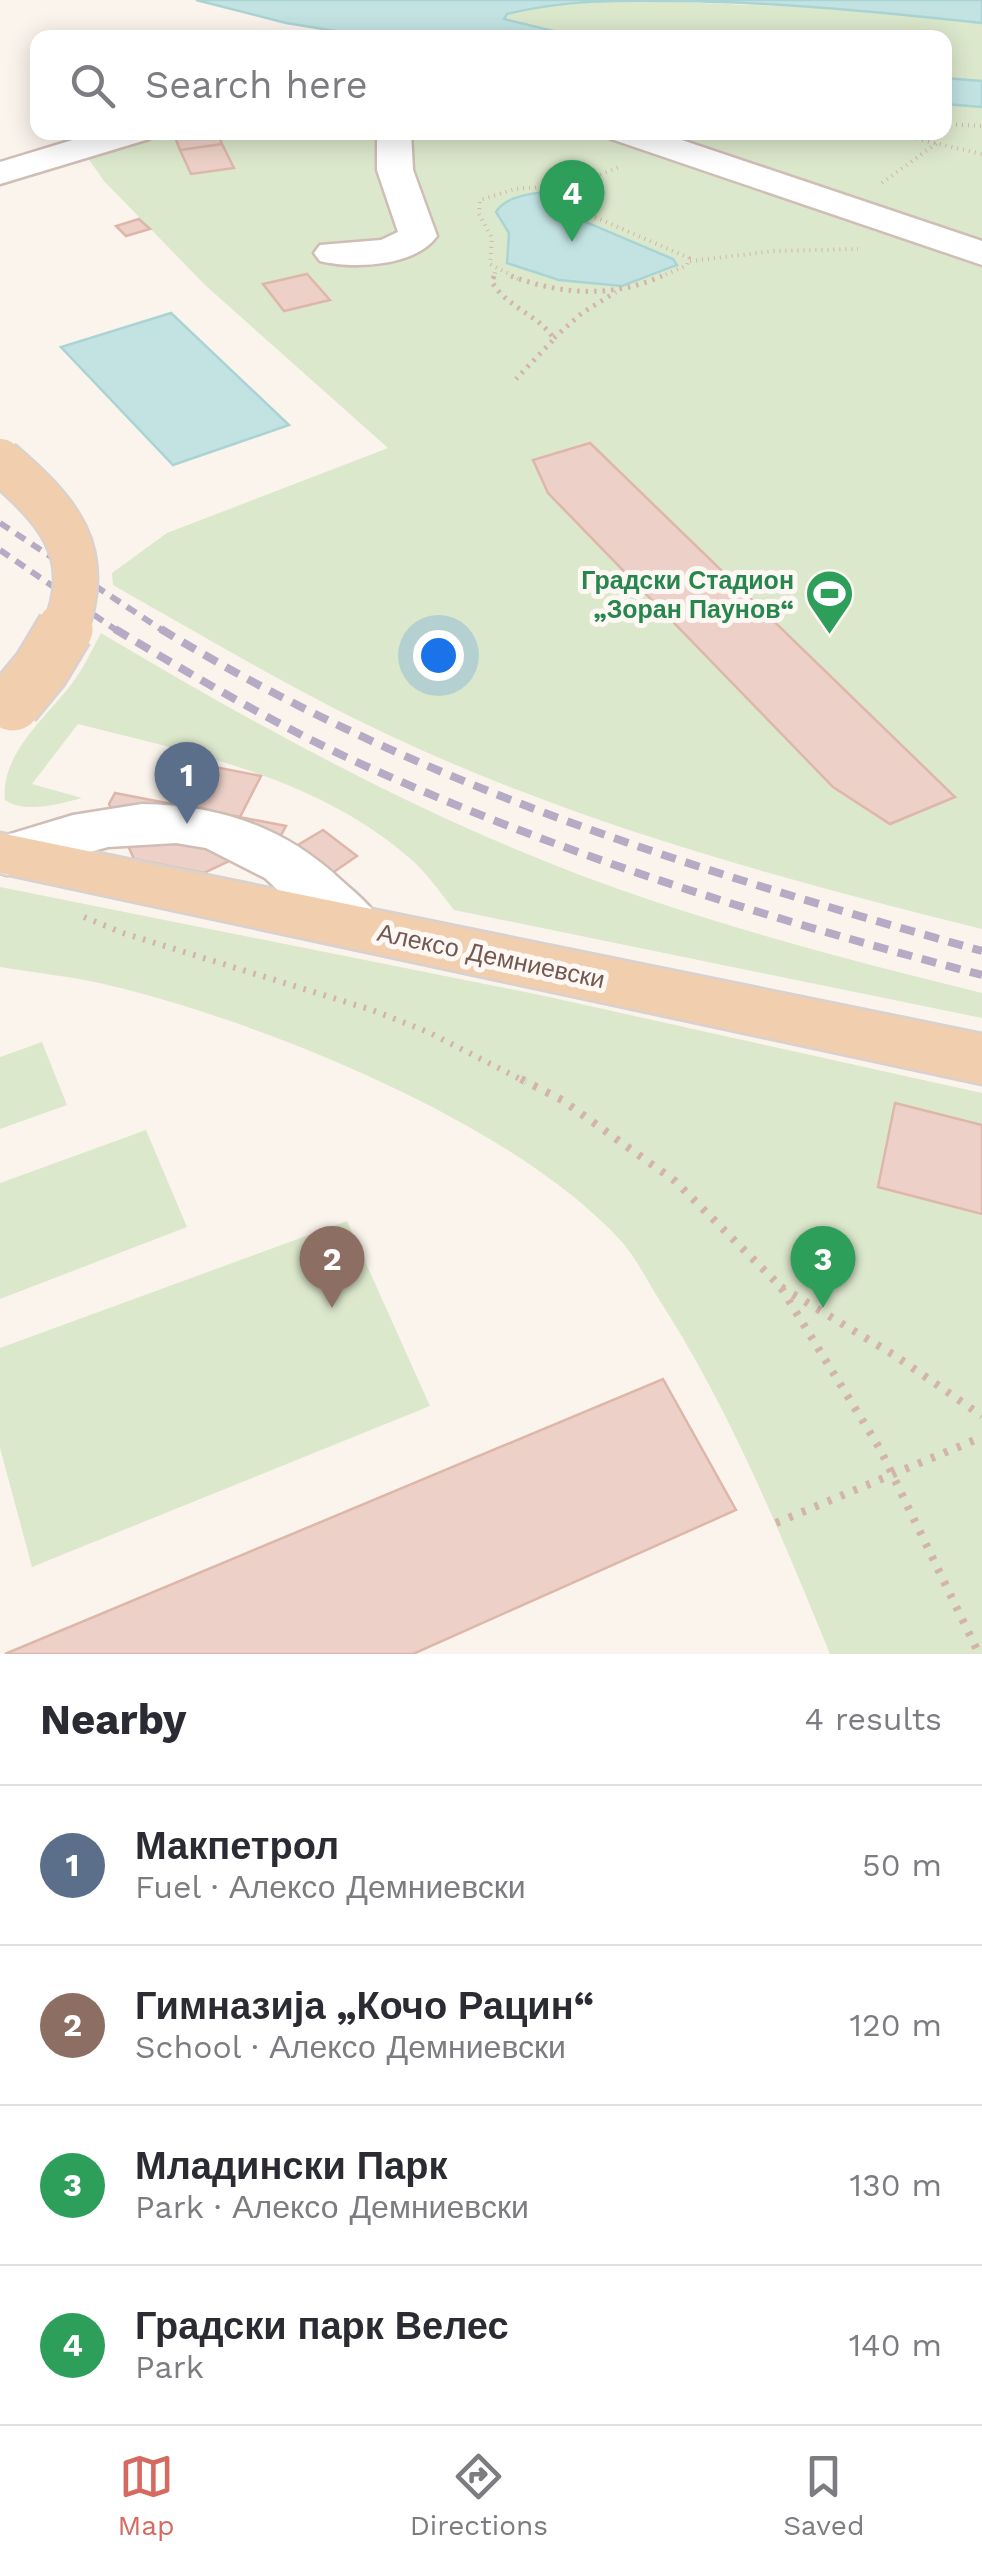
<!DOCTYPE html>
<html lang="en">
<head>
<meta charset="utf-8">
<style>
	body { margin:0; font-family:"Work Sans",sans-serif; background:#f7f7f7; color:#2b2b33 }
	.you { position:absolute; left:438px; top:655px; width:35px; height:35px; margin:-25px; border:8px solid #fff; border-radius:50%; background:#1a73e8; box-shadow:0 0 0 15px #1a73e833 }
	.badge { display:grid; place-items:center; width:65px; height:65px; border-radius:50%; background:#d66a61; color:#fff; font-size:32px; font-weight:700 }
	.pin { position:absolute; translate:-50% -82px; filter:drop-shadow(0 2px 5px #0008) }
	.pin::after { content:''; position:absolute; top:52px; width:35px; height:30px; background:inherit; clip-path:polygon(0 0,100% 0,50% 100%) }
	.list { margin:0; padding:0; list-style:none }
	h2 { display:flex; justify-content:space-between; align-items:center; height:130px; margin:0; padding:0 40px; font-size:42px }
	h2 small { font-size:32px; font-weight:400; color:#7c7c81 }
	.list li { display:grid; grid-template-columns:65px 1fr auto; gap:30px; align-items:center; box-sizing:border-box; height:160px; padding:0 40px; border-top:2px solid #e1e1e2 }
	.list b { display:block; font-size:38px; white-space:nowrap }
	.list p { margin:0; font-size:32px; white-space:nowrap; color:#7c7c81 }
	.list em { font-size:32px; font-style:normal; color:#7c7c81 }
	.icon { flex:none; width:55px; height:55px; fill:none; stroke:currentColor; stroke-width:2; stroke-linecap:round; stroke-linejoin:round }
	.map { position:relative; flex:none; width:982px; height:1654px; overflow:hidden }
	.search { position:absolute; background:#fff; box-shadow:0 5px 25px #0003; left:30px; right:30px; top:30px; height:110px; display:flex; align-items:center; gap:25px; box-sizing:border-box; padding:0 35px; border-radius:20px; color:#7c7c81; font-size:38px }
	.sheet { height:770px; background:#fff }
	nav { display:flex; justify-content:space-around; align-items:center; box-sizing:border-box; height:140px; border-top:2px solid #e1e1e2; background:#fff; font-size:28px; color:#7c7c81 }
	nav a { display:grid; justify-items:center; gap:5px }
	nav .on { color:#d66a61 }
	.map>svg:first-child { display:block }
	.green { fill:#dce8cc }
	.water { fill:#c3e3e3; stroke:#aad4d4; stroke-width:2.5 }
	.building { fill:#edd1c8; stroke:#deb6aa; stroke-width:2.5 }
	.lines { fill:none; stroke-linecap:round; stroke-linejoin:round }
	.minor-casing { stroke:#cfbdb6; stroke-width:5 }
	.major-casing { stroke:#d8d1cf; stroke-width:5 }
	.path-far3 { stroke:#d3b4aa; stroke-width:4; stroke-dasharray:1 5; stroke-linecap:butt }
	.path-far2 { stroke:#d3b4aa; stroke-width:5; stroke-dasharray:2.5 6; stroke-linecap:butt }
	.path-far1 { stroke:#d3b4aa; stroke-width:6; stroke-dasharray:2.5 8; stroke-linecap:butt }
	.path { stroke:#d3b4aa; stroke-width:8; stroke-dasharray:4 10; stroke-linecap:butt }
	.minor { fill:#fff; fill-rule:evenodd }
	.major { fill:#f1ceae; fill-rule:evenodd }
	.rail-far1 { stroke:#b5abc5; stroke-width:6; stroke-dasharray:11 8; stroke-linecap:butt }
	.rail { stroke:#b5abc5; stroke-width:8; stroke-dasharray:15 10; stroke-linecap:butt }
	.major-bridge-far1-casing { stroke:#d8d1cf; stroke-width:48; stroke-linecap:butt }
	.major-bridge-casing { stroke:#d8d1cf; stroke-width:60; stroke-linecap:butt }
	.major-bridge-far1 { stroke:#f1ceae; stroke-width:44 }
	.major-bridge { stroke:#f1ceae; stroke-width:55 }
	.labels { text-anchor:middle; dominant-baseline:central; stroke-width:10; stroke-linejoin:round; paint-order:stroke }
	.leisure-label { font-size:25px; font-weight:bold; fill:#27864d; stroke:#fef8f4; text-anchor:end }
	.street-label { font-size:25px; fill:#745952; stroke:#fef8f4 }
</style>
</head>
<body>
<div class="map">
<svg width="982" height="1654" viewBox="0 0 982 1654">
	<rect width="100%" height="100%" fill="#fbf4ed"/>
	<path class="green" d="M632,0L826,8L982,23V81L945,78L944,38H578L503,19L507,14L544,5Z
		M945,104L982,107V929C786,880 591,828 406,743C305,697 210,640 113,585L112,573L167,533L388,448L205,285L104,181L83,151L137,132H944Z
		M101,633C277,738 458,836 653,901C760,937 872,966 982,993V1018L454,910C442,895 429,876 415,863C321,778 196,754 78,724L32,784L82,798C59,804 25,814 5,800C0,753 49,715 73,682C84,667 92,650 101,633Z
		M0,887L540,995L982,1093V1654H830C782,1537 734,1419 667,1312C652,1290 639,1262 622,1242C516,1124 266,1023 112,986C76,977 37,973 0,967Z
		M42,1042L67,1105L0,1129V1057Z
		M146,1130L187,1227L0,1299V1183Z
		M347,1221L430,1406L32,1567L0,1448V1348Z"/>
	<path class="water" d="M196,0H982V23C880,12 778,2 675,1C619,0 562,0 507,14L504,19L578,37H373L286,23Z
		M945,78L982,81V107L945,104Z
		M561,191L565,196L564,208L576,218L673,259L677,265L622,286L559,280L507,263L509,233L496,212C506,194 541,192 561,191Z
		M171,313L289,425L173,465L61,347Z"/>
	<path class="building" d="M173,132H217L222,144L180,150Z
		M222,144L234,168L191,174L180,150Z
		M139,219L150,229L126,236L116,226Z
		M307,274L330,300L284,311L263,284Z
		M590,443L955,797L890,824L833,787L548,493L533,460Z
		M194,763L261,776L240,817L171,804Z
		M115,793L286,826L280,837L204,873L134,859L109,804Z
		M323,830L357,856L328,876L293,848Z
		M895,1103L982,1125V1214L878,1187Z
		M663,1379L736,1510L413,1654H5Z"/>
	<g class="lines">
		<defs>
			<path id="minor" d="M99,132H154L149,139L0,184V162Z
				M377,132H411L413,170L437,236C415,267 353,269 320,261L314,253L320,245L381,240L398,232L377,170Z
				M606,132H658L982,241V265L611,139Z
				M142,804C219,805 285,827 342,881C358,895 374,908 384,927L376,942L355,949L334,942L265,878L206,848L176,843L108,847L7,875L0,873V837L73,815Z"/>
			<path id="major" d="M0,833L982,1034V1084L0,873Z"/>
		</defs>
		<use href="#minor" class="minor-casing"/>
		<use href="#major" class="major-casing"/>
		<path class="path-far3" d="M944,124L982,126
			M887,132L982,154
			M882,183L937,143
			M578,184V205L590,215L689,258L687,265L656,279
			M578,184L619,167
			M690,261L775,251L858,249
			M493,279L496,270
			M518,279L490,264L492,238L479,214L480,200L515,189L578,184"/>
		<path class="path-far2" d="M494,276L492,282C507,308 538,314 554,339L516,379
			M511,276C562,295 612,298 662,276
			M554,338L582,313L616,292"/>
		<path class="path-far1" d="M84,917L123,933L372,1010L428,1032L526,1082"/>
		<path class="path" d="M521,1079L562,1100L675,1181L780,1286L880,1449L979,1654
			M781,1287L894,1355L982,1416
			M776,1523L982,1437"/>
		<use href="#minor" class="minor"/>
		<use href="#major" class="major"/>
		<path class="rail-far1" d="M0,523L165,632
			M0,550L119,632"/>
		<path class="rail" d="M115,629C190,674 266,719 346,757C551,852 765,918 982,975
			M161,629C415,785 697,871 982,951"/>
		<defs>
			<path id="major-bridge-far1" d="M0,461C58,511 96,552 64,632"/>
			<path id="major-bridge" d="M13,703L41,669L65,629"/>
		</defs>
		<use href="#major-bridge-far1" class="major-bridge-far1-casing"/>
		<use href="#major-bridge" class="major-bridge-casing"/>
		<use href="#major-bridge-far1" class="major-bridge-far1"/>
		<use href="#major-bridge" class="major-bridge"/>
	</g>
	<defs>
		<symbol id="stadium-pin" viewBox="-11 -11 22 30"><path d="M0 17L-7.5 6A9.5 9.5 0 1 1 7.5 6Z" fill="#2e9e5b" stroke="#fef8f4"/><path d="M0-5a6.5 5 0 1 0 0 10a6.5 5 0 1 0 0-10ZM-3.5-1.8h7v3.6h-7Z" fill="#fff"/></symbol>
	</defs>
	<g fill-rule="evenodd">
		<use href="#stadium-pin" x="802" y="566" width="55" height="75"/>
	</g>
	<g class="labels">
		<g class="leisure-label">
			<text x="794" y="580">Градски Стадион<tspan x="794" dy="29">„Зоран Паунов“</tspan></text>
		</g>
		<g class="street-label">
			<text transform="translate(491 956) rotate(12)">Алексо Демниевски</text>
		</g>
	</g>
</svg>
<div class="you"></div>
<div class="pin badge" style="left:187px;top:824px;background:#5c6f8a">1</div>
<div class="pin badge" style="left:332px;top:1308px;background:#8d6e63">2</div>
<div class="pin badge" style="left:823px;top:1308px;background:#2e9e5b">3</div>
<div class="pin badge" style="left:572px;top:242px;background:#2e9e5b">4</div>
<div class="search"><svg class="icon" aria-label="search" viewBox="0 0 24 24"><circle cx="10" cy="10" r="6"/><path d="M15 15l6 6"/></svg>Search here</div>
</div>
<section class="sheet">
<h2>Nearby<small>4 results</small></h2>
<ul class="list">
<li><span class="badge" style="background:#5c6f8a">1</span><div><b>Макпетрол</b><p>Fuel · Алексо Демниевски</p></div><em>50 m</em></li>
<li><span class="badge" style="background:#8d6e63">2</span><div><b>Гимназија „Кочо Рацин“</b><p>School · Алексо Демниевски</p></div><em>120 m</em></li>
<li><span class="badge" style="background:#2e9e5b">3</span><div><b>Младински Парк</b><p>Park · Алексо Демниевски</p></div><em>130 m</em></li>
<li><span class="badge" style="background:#2e9e5b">4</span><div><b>Градски парк Велес</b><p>Park</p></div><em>140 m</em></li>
</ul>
</section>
<nav>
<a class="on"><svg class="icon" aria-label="map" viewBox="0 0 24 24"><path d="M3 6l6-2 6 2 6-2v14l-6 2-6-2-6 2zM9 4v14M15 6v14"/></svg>Map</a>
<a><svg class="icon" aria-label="directions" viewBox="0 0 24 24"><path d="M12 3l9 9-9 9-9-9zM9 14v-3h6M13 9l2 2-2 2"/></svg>Directions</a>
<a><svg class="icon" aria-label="saved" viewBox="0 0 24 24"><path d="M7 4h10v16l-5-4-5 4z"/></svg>Saved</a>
</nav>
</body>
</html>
